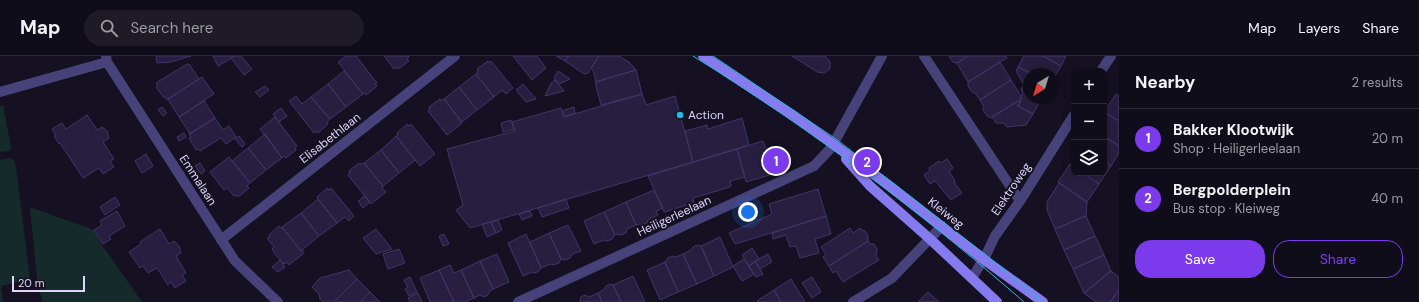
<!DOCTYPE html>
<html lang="en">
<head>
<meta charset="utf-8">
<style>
	body { margin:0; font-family:"DM Sans",sans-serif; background:#1e1b27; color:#f1f3f6 }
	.controls { position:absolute; right:12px; top:12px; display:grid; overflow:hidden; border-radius:8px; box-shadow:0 2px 10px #0003 }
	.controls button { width:36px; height:36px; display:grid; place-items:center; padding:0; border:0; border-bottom:1px solid #302d39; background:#100d1a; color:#f1f3f6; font:20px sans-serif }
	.compass { position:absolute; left:1023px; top:12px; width:36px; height:36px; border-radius:50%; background:#100d1a; box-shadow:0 2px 10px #0003; rotate:218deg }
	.scale { position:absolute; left:12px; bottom:10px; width:73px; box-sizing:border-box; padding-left:4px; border:2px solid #ddd7fa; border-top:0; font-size:11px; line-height:14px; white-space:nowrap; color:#ddd7fa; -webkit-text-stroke:3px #151122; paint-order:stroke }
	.you { position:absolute; left:748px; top:156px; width:14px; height:14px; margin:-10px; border:3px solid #fff; border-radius:50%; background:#1a73e8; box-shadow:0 0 0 6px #1a73e833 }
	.badge { display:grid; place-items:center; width:26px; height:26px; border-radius:50%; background:#7c3aed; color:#fff; font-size:13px; font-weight:700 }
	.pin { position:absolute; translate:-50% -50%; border:2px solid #fff; box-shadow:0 1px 4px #0006 }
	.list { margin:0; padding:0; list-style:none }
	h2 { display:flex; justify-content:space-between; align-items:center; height:52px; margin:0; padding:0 16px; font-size:17px }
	h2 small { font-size:13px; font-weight:400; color:#9c9ca2 }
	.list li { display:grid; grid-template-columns:26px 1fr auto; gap:12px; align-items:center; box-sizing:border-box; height:60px; padding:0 16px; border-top:1px solid #302d39 }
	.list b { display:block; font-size:15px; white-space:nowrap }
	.list p { margin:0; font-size:13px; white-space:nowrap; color:#9c9ca2 }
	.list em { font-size:13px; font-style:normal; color:#9c9ca2 }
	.actions { display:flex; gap:8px; padding:12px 16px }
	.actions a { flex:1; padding:9px 0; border:1px solid #7c3aed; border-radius:16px; text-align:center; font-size:14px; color:#7c3aed }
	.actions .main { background:#7c3aed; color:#fff }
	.icon { flex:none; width:22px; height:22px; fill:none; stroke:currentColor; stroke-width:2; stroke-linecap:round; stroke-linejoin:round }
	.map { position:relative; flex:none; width:1119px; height:246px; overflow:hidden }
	header { display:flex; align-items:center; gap:24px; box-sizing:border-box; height:56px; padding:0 20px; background:#100d1a; border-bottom:1px solid #302d39 }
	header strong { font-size:19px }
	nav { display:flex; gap:22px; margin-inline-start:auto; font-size:14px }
	.search { width:280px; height:36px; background:#1e1b27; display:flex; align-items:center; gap:10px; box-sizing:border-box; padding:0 14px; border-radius:22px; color:#9c9ca2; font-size:15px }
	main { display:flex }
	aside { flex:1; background:#100d1a }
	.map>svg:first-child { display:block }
	.green { fill:#152a2b }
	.building { fill:#281f40; stroke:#423469 }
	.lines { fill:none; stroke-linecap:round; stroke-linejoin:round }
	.street { stroke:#48427b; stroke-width:10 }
	.secondary { stroke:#857aee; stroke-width:10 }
	.tram { stroke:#1dbedf; stroke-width:1 }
	.poi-dot { fill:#1dbedf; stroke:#151122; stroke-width:1.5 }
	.labels { text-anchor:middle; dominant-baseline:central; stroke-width:4; stroke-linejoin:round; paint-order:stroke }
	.poi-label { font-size:12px; fill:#ddd7fa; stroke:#151122; text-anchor:start }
	.street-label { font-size:12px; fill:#ddd7fa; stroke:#151122 }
</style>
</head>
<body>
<header>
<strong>Map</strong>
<div class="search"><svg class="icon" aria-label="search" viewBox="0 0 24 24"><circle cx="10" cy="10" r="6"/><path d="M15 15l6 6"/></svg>Search here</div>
<nav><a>Map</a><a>Layers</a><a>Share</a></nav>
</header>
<main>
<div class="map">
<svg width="1119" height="246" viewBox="0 0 1119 246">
	<rect width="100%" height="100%" fill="#151122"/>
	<path class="green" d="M3,49L11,91L9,95L0,96V50Z
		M10,102L14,104L16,111L30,223L1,230L3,246H0V104Z
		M30,151L94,174L102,189L142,246H42L37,222Z"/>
	<path class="building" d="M156,0H191L171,6L157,7Z
		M213,0H235L218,10Z
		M235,0H241L252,13L244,19L231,2Z
		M346,0H356L377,27L375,28L377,30L366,39L365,37L363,38L338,6Z
		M384,0H409V1L407,3L409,5L398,13L397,11L394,13Z
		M513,0H537L546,12L532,24Z
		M556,0H568L565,5Z
		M568,0H599L588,17L584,18L565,5Z
		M599,0H619L629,6L636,14L596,26L593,14L591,12Z
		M792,0H825L830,6V13L824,17L817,16Z
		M949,0H968L957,7L953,6Z
		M968,0H1006L1007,2L968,26L957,7Z
		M1024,0H1043L1061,10L1053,23V18H1032L1018,11Z
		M1043,0H1066L1061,10Z
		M488,5L489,7L491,5L513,32L506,38L502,34L494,41L476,18L478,15L477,13Z
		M1000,6L1011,24L980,44L975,37L972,36L968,30V26Z
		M187,8H189L199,23L167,44L165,41L164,42L156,31L158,29L156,27Z
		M1018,11L1032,18H1029V42H1042L1033,58L1018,50L1022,42L1021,40L1023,38L1021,33L1024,29L1016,15Z
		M636,14L642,38L601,49L595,26Z
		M344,15L363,38L346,51L328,28Z
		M558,15L570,23L559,28L554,22Z
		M476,18L494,41L477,54L459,31Z
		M202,21L214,38L179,61L168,43Z
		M555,24L564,35L545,40L551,27Z
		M1011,24L1021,40L1020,46L1018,45L992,61L991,62L987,60L983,54L984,51L980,44Z
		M328,28L346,51L330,63L311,41Z
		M523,28L536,43L526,46L516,34Z
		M265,30L269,34L260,41L255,36Z
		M459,31L477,54L462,66L444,43Z
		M642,38L646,49L675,40L693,106L470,172L456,154L463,149L447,93L515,75L512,66L561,52L564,61Z
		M1116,38L1119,40V65L1104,56Z
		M296,40L302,48L311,41L330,63L327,66L328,68L318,77L317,75L314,77L289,45Z
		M440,43L441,45L444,43L462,67L447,79L428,55L430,53L429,51Z
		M204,45L215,62L190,78L179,61Z
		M1018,45L1020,46L1018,50L1033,58L1026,69L1007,71L1004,67H996L992,61Z
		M162,51L167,57L163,60L158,54Z
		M574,51L575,57L564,61L562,55Z
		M281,52L287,60L279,66L273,58Z
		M1104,56L1119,65V90L1104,80Z
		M87,59L97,74L102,71L107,75L109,82L103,86L114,103L110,105L114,111L103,118L99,112L83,122L60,87L59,88L54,80L56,79L52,73L62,67L66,73Z
		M275,61L297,90L295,92L296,94L286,102L284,100L282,102L260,73Z
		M215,62L223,74L229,70L236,81L226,88L221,82L200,95L198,93L196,94L189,82L191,81L189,78Z
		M742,62L749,89L693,106L685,75L707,69L708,73Z
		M511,64L514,73L503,76L501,67Z
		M407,68L409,70L411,68L435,98L420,110L396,80L398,79L397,77Z
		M184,77L186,81L179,85L177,81Z
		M265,78L282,102L266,114L248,92Z
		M239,80L245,88L242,91L235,83Z
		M396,80L415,104L399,117L381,94Z
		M1104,80L1119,90V97L1111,110L1104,105Z
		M763,85L767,95L769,94L772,96L777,95L783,100L784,104L782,111L776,113L777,114L773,116V118L746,126L737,93Z
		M248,92L266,114L250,127L232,105Z
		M737,93L745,121L730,125L731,129L730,131L693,142L694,147L664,156L648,120Z
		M381,94L399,117L383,130L364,107Z
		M146,98L153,110L142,117L135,105Z
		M229,101L250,127L247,130L249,132L238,141L236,139L234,140L227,132L224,134L210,116Z
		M947,103L953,112L949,115L955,125L954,126L962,137L951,144L935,125L930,128L924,119L930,114L929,112L939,105L940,107Z
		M1104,105L1111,110L1099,128L1083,117H1104Z
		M200,107L205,115L201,118L195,110Z
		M359,107L361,108L364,107L383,130L382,132L386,136L371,148L348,119L350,117L349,115Z
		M1070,108L1074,111V117H1083L1099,128L1087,146L1058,126Z
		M1059,127L1087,146L1086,160L1055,173L1047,154V146Z
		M327,132L329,134L331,132L354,160L349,165L345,161L337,167L318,143L317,141Z
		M818,133L826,160L735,188L729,177L772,158L769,148Z
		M654,134L663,152L656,155L658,159L648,164L647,167L642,169L639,168L636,169L626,146Z
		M365,140L370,146L363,152L358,145Z
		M115,141L120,149L105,159L100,151Z
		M318,143L337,167L319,180L301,157Z
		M566,143L569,152L542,161L538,152Z
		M626,146L636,169L627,173L626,177L621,179L617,178L615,179L604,156Z
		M117,155L125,170L109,180L111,183L103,188L94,174L102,169L100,165Z
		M530,155L532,160L522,164L519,158Z
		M604,156L615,179L612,183L607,185L604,184L594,188L584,165Z
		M301,157L319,180L301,195L282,171Z
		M826,160L831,178L815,183L819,197L800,202L796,190L790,191L786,179L773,183L772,177Z
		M1086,160L1095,180L1064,194L1055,173Z
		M498,164L502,174L496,177L491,166Z
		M491,166L496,177L487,181L482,168Z
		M568,169L581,195L572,198L570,202L565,204L561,203L549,177Z
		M279,170L281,172L282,171L301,195L302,194L304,197L289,209L287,206L284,208L275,198L272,193L274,191L267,182L270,181L269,179Z
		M850,172L853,177L860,172L861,174L865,175L868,180V185L829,210L823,201L826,199L821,191Z
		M160,173L169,188L174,185L179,190L181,197L176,200L186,217L182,219L186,225L175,232L171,226L168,229L157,212L148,217L143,210L140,212L129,196L141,188L140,186Z
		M376,173L392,193L376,198L363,182Z
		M549,177L561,203L559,207L554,209L550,208L541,212L530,186Z
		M444,178L449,188L443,190L439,180Z
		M526,178L541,212L539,215L535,217L532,216L523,220L508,187Z
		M1095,180L1104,199L1073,213L1064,194Z
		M720,181L733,211L714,220L701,190Z
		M868,185L870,188H874L877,193L876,200L879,204L843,226L836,215L833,217L829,210Z
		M697,189L701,190L714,220L697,228L683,198L691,194L693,191Z
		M752,192L759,203L749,210L742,199Z
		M399,193L405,207L388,213L383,198Z
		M497,198L509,226L493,233L480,205Z
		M683,198L697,228L678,236L665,206L668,202L672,200L676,201Z
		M768,198L772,206L760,213L755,205Z
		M1104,199L1111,215L1084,237L1073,213Z
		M744,203L754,218L742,225L733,210Z
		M280,204L285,211L278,216L272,211Z
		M480,205L493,233L490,235L488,239L484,241L480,239L474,242L461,214Z
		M755,205L763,218L756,221L749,210Z
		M665,206L678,236L660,244L647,214Z
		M450,209L454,217L461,214L474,242L465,246H454L439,214Z
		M349,214L357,223L334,246H323L320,243L319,238L312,231L320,222Z
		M439,214L454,246H430L420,222Z
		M1111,215L1119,221V234L1110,246H1096L1084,237Z
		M633,220L645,246H621L613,229Z
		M410,221L417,236L409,240L405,233L408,231L404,224Z
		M812,221L821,236L812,242L802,227Z
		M357,223L370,236L360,246H334Z
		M791,223L805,246H781L774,234Z
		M610,228L613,229L621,246H602L598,237L604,234L606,230Z
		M774,234L781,246H758L757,245Z
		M1119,234V246H1110Z
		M370,236L380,246H360Z
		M928,236L939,246H918Z
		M418,237L422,246H410L408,242Z
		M598,237L602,246H580L581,241L585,239L589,241Z"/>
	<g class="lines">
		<path class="street" d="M106,0L107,6L235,205L278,246
			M924,0L1020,145
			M1101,15L1111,0
			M0,36L107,6
			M221,184L455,0
			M972,222L986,199L995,180L1020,145L1074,59
			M518,246L814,110L831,92L882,0
			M853,246L892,222L942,170"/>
		<path class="secondary" d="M703,0L794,60L833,88L887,128L983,203L1043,246
			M846,103L870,130L930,183L997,246"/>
		<path class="tram" d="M693,0C811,73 920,155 1024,246
			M713,0L836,83L986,199L1043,246"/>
	</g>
	<circle class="poi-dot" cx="680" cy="59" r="4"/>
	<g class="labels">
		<g class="poi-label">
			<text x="688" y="59">Action</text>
		</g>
		<g class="street-label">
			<text transform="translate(330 82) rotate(-38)">Elisabethlaan</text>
			<text transform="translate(198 124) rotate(57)">Emmalaan</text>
			<text transform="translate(1011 133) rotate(-56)">Elektroweg</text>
			<text transform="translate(946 157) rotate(38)">Kleiweg</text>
			<text transform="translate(674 160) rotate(-25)">Heiligerleelaan</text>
		</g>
	</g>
</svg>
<div class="controls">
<button>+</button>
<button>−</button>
<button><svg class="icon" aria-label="layers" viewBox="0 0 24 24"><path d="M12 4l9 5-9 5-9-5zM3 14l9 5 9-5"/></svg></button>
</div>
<svg class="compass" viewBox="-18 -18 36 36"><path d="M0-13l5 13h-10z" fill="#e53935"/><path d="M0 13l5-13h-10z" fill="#9c9ca2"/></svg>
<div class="scale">20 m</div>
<div class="you"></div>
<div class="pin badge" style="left:776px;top:105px">1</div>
<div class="pin badge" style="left:867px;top:106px">2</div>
</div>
<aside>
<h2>Nearby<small>2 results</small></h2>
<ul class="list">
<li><span class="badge">1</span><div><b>Bakker Klootwijk</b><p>Shop · Heiligerleelaan</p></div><em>20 m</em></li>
<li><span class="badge">2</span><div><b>Bergpolderplein</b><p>Bus stop · Kleiweg</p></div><em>40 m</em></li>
</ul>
<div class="actions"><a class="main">Save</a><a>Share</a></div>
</aside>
</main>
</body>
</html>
